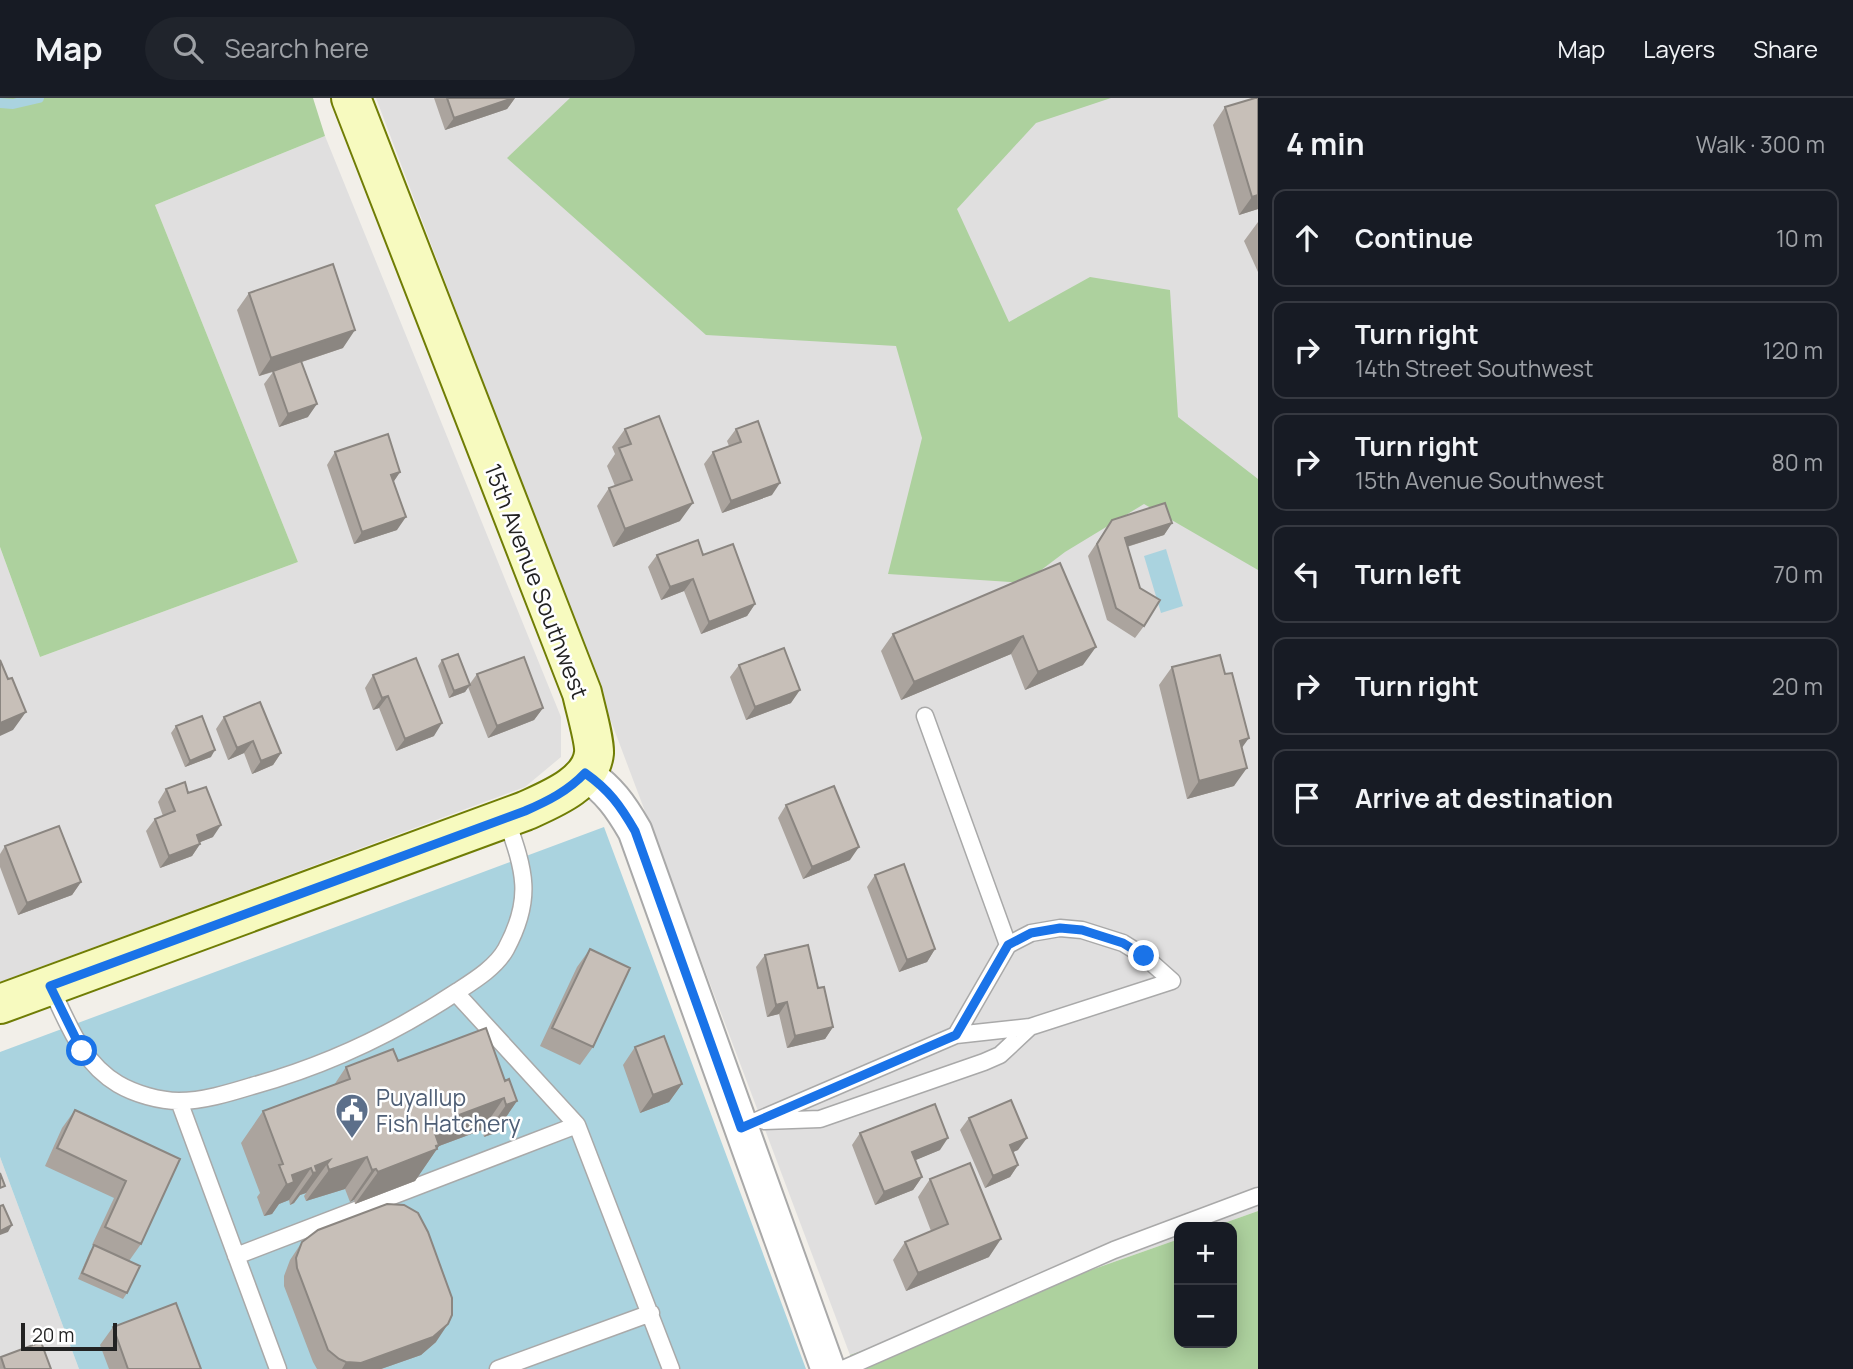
<!DOCTYPE html>
<html lang="en">
<head>
<meta charset="utf-8">
<style>
	body { margin:0; font-family:Manrope,sans-serif; background:#20242c; color:#f1f3f6 }
	.controls { position:absolute; right:21px; bottom:21px; display:grid; overflow:hidden; border-radius:14px; box-shadow:0 4px 18px #0003 }
	.controls button { width:63px; height:63px; display:grid; place-items:center; padding:0; border:0; border-bottom:2px solid #363941; background:#171b24; color:#f1f3f6; font:35px sans-serif }
	.scale { position:absolute; left:21px; bottom:18px; width:96px; box-sizing:border-box; padding-left:7px; border:4px solid #222; border-top:0; font-size:19px; line-height:24px; white-space:nowrap; color:#222; -webkit-text-stroke:5px #fff; paint-order:stroke }
	.stop { position:absolute; width:21px; height:21px; margin:-16px; border:5px solid #1a73e8; border-radius:50%; background:#fff }
	.stop.end { background:#1a73e8; border-color:#fff; box-shadow:0 2px 7px #0008 }
	.list { margin:0; padding:0; list-style:none }
	h2 { display:flex; justify-content:space-between; align-items:center; height:91px; margin:0; padding:0 28px; font-size:30px }
	h2 small { font-size:23px; font-weight:400; color:#9ea1a6 }
	.list li { display:grid; grid-template-columns:46px 1fr auto; gap:21px; align-items:center; box-sizing:border-box; height:98px; margin:0 14px 14px; padding:0 14px; border:2px solid #363941; border-radius:14px }
	.list b { display:block; font-size:26px; white-space:nowrap }
	.list p { margin:0; font-size:23px; white-space:nowrap; color:#9ea1a6 }
	.list em { font-size:23px; font-style:normal; color:#9ea1a6 }
	.icon { flex:none; width:38px; height:38px; fill:none; stroke:currentColor; stroke-width:2; stroke-linecap:round; stroke-linejoin:round }
	.map { position:relative; flex:none; width:1258px; height:1271px; overflow:hidden }
	header { display:flex; align-items:center; gap:42px; box-sizing:border-box; height:98px; padding:0 35px; background:#171b24; border-bottom:2px solid #363941 }
	header strong { font-size:33px }
	nav { display:flex; gap:38px; margin-inline-start:auto; font-size:24px }
	.search { width:490px; height:63px; background:#20242c; display:flex; align-items:center; gap:18px; box-sizing:border-box; padding:0 24px; border-radius:38px; color:#9ea1a6; font-size:26px }
	main { display:flex }
	aside { flex:1; background:#171b24 }
	.map>svg:first-child { display:block }
	.residential { fill:#e0dfdf }
	.forest { fill:#add19e }
	.water { fill:#aad3df }
	.lines { fill:none; stroke-linecap:round; stroke-linejoin:round }
	.stream { stroke:#aad3df; stroke-width:10 }
	.lane-casing { stroke:#a9a9a9; stroke-width:19 }
	.street-casing { stroke:#a9a9a9; stroke-width:37 }
	.secondary-casing { stroke:#707d05; stroke-width:42 }
	.lane { stroke:#fff; stroke-width:16 }
	.street { stroke:#fff; stroke-width:33 }
	.secondary { stroke:#f7fabf; stroke-width:38 }
	.wall { fill:#aba49e }
	.shaded-wall { fill:#8b8681 }
	.building { fill:#c7bfb8; stroke:#8b8681; stroke-width:2 }
	.route { stroke:#1a73e8; stroke-width:9 }
	.labels { text-anchor:middle; dominant-baseline:central; stroke-width:5; stroke-linejoin:round; paint-order:stroke }
	.street-label { font-size:23px; fill:#222; stroke:#fff }
	.service-label { font-size:23px; fill:#4e5e75; stroke:#fff; text-anchor:start }
</style>
</head>
<body>
<header>
<strong>Map</strong>
<div class="search"><svg class="icon" aria-label="search" viewBox="0 0 24 24"><circle cx="10" cy="10" r="6"/><path d="M15 15l6 6"/></svg>Search here</div>
<nav><a>Map</a><a>Layers</a><a>Share</a></nav>
</header>
<main>
<div class="map">
<svg width="1258" height="1271" viewBox="0 0 1258 1271">
	<rect width="100%" height="100%" fill="#f2efe9"/>
	<path class="residential" d="M376,0H1258V1113L1213,1129H1179V1141L850,1257Z
		M325,38L561,619V659L525,689L0,884V449L40,559L298,464L155,107Z
		M0,1059L79,1271H0Z"/>
	<path class="forest" d="M0,0H313L325,38L155,107L298,464L40,559L0,449Z
		M570,0H1111L1036,25L957,111L1009,224L1090,179L1170,192L1178,319L1258,381V472L1144,406L1065,454L1024,485L888,476L922,340L896,248L706,237L507,60Z
		M1258,1113V1271H855L850,1257L1179,1141V1245H1232V1129H1213Z"/>
	<path class="water" d="M1166,451L1183,508L1161,515L1144,458Z
		M604,729L806,1271H79L0,1059V954Z"/>
	<g class="lines">
		<path class="stream" d="M0,5L13,6L39,0"/>
		<defs>
			<path id="lane" d="M925,618L1008,847
				M50,888C68,925 81,964 118,986C135,996 160,1003 179,1003C203,1003 229,995 252,988C325,968 395,935 458,893C475,882 496,869 506,851C534,799 524,772 506,720
				M456,895L577,1027
				M179,1003L278,1271
				M764,1023L820,1021L984,964L1000,957L1030,929
				M742,1029L956,937L1030,929L1172,883L1144,858L1123,845L1082,832L1060,830L1031,835L1008,847L956,937
				M236,1158L577,1027L671,1271
				M498,1271L651,1215
				M843,1271L1114,1152L1258,1098"/>
			<path id="street" d="M585,675C609,692 620,707 635,733L828,1271"/>
			<path id="secondary" d="M0,906L525,713C549,702 591,686 594,655C595,643 585,609 582,595L351,0"/>
		</defs>
		<use href="#lane" class="lane-casing"/>
		<use href="#street" class="street-casing"/>
		<use href="#secondary" class="secondary-casing"/>
		<use href="#lane" class="lane"/>
		<use href="#street" class="street"/>
		<use href="#secondary" class="secondary"/>
	</g>
	<path class="wall" d="M434,0H515L507,11L445,32Z
		M1225,9L1258,111L1239,117L1213,27Z
		M1258,124V174L1244,143Z
		M249,195L343,250L302,264L308,319L279,329L264,286L273,274L259,278L237,212Z
		M625,331L680,423L613,449L597,408L609,390L615,388L607,368L615,356L612,349Z
		M736,331L772,397L722,415L704,366L713,354L729,348L727,343Z
		M335,354L400,374L394,383L397,432L354,446L327,367Z
		M1112,422L1172,425L1164,437L1127,449L1144,528L1135,540L1107,522L1088,458Z
		M657,457H703L755,506L747,518L701,536L684,493L661,502L648,469Z
		M1060,465L1083,567L1025,592L1011,556L901,602L881,553L893,536Z
		M442,562L469,587L477,576L543,610L534,622L488,640L468,589L465,594L449,600L438,568Z
		M739,567L791,605L746,622L730,579Z
		M1172,569L1225,576L1242,651L1234,688L1187,701L1159,587Z
		M373,577L434,638L396,653L379,610L373,612L365,590Z
		M224,619L281,655L273,667L252,676L244,655L228,662L216,631Z
		M176,628L211,659L185,669L171,635Z
		M166,691L188,695L213,739L200,744V746L192,758L160,770L146,733L155,721L163,718L158,704Z
		M786,707L850,762L803,781L778,720Z
		M5,748L81,784L72,797L18,817L0,769V756Z
		M875,777L935,851L927,864L899,874L867,789Z
		M590,851L593,949L580,967L540,948L577,869Z
		M765,857L833,929L825,941L787,950L779,916L767,919L756,869Z
		M635,949L682,986L669,1004L640,1015L623,967Z
		M398,963L505,983L517,1003L495,1035L484,1039L482,1032L439,1048L415,1083L355,1106L354,1102L350,1104L345,1091L306,1103L304,1098L306,1095L300,1097L294,1105L290,1107L289,1102L279,1106L272,1116L264,1118L257,1099L260,1095L241,1045L263,1013L334,987L346,969Z
		M75,1012L180,1061L141,1146L129,1163L127,1195L123,1201L78,1181L90,1153L94,1148L92,1147L114,1100L45,1068L62,1030Z
		M969,1020L1018,1052L1013,1054L1018,1067L1010,1079L985,1090L960,1032Z
		M860,1035L940,1052L915,1062L922,1079L913,1092L875,1107L852,1047Z
		M930,1081L989,1159L906,1193L893,1162L905,1144L931,1133L918,1099Z
		M302,1144L436,1244L421,1257L381,1271H317L313,1264L284,1188V1178L290,1162Z
		M113,1229L201,1271H109L100,1247Z
		M1,1259L51,1271H0V1260Z"/>
	<path class="shaded-wall" d="M513,0H515L507,11L445,32L454,20Z
		M1258,97V111L1239,117L1252,99Z
		M355,232L343,250L259,278L271,260Z
		M317,306L308,319L279,329L288,316Z
		M400,374L392,386L391,377Z
		M780,385L772,397L722,415L731,403Z
		M693,405L680,423L613,449L625,431Z
		M406,419L397,432L354,446L362,434Z
		M1172,425L1164,437L1116,452L1125,440Z
		M693,481L684,493L661,502L670,489Z
		M755,506L747,518L701,536L709,524Z
		M1023,538L1011,556L901,602L914,584Z
		M1096,549L1083,567L1025,592L1038,574Z
		M470,587L465,594L449,600L454,593Z
		M800,592L791,605L746,622L755,609Z
		M388,598L379,610L373,612L382,600Z
		M543,610L534,622L488,640L497,628Z
		M26,614L13,632L0,638V625Z
		M442,625L434,638L396,653L405,641Z
		M1249,640L1236,658L1240,643Z
		M253,643L244,655L228,662L237,650Z
		M215,652L211,659L185,669L190,663Z
		M281,655L273,667L252,676L261,663Z
		M1247,670L1234,688L1187,701L1199,683Z
		M221,727L213,739L188,749L197,737Z
		M200,746L192,758L160,770L169,758Z
		M859,749L850,762L803,781L812,769Z
		M81,784L72,797L18,817L27,805Z
		M935,851L927,864L899,874L907,862Z
		M787,904L779,916L767,919L776,907Z
		M833,929L825,941L787,950L795,938Z
		M682,986L669,1004L640,1015L653,997Z
		M504,1000L482,1032L439,1048L415,1083L355,1106L378,1074L432,1027Z
		M517,1003L495,1035L484,1039L506,1007Z
		M948,1040L940,1052L904,1067L912,1054Z
		M1027,1040L1018,1052L1001,1059L1010,1047Z
		M367,1059L345,1091L306,1103L329,1072Z
		M330,1062L306,1095L300,1097L294,1105L290,1107L313,1075L315,1068Z
		M1018,1067L1010,1079L985,1090L993,1078Z
		M311,1070L289,1102L279,1106L272,1116L264,1118L292,1077Z
		M376,1071L354,1102L350,1104L372,1072Z
		M922,1079L913,1092L875,1107L884,1094Z
		M12,1127L8,1134L0,1137V1133Z
		M1001,1141L989,1159L906,1193L918,1175Z
		M448,1226L436,1244L421,1257L381,1271H342L346,1264Z"/>
	<path class="building" d="M447,0H513L454,20Z
		M1255,0H1258V97L1252,99L1225,9Z
		M333,166L355,232L271,260L249,195Z
		M301,263L317,306L288,316L273,273Z
		M659,318L693,405L625,431L609,390L632,382L619,350L631,346L625,331Z
		M758,323L780,385L731,403L713,354L741,344L736,331Z
		M388,336L400,374L391,377L406,419L362,434L335,354Z
		M1165,405L1172,425L1125,440L1140,490L1160,502L1144,528L1116,510L1097,446L1112,422Z
		M698,442L703,457L733,446L755,506L709,524L693,481L670,489L657,457Z
		M1060,465L1096,549L1038,574L1023,538L914,584L893,536Z
		M784,550L800,592L755,609L739,567Z
		M458,556L470,587L454,593L442,562Z
		M1220,557L1225,576L1232,575L1249,640L1240,643L1247,670L1199,683L1172,569Z
		M524,559L543,610L497,628L477,576Z
		M416,560L442,625L405,641L388,598L382,600L373,577Z
		M0,562L8,581L12,580L26,614L0,625Z
		M260,604L281,655L261,663L253,643L237,650L224,619Z
		M202,618L215,652L190,663L176,628Z
		M185,684L188,695L206,689L221,727L197,737L200,746L169,758L155,721L175,713L166,691Z
		M834,688L859,749L812,769L786,707Z
		M59,728L81,784L27,805L5,748Z
		M904,766L935,851L907,862L875,777Z
		M808,847L818,890L824,889L833,929L795,938L787,904L776,907L765,857Z
		M590,851L630,870L593,949L552,930Z
		M486,930L505,983L509,981L517,1003L506,1007L504,1000L432,1027L439,1047L436,1048L437,1051L378,1074L376,1071L372,1072L367,1059L329,1072L327,1066L330,1062L315,1068L317,1074L313,1075L311,1070L292,1077L294,1084L287,1087L279,1067L283,1066L263,1013L350,981L346,969L393,951L398,963Z
		M664,938L682,986L653,997L635,949Z
		M1011,1002L1027,1040L1010,1047L1018,1067L993,1078L969,1020Z
		M935,1006L948,1040L912,1054L922,1079L884,1094L860,1035Z
		M75,1012L180,1061L141,1146L105,1129L126,1083L57,1050Z
		M970,1065L1001,1141L918,1175L905,1144L948,1126L930,1081Z
		M0,1075L5,1088L0,1090Z
		M387,1106L404,1107L418,1115L428,1134L452,1200V1217L448,1226L433,1239L361,1265L346,1264L339,1261L328,1252L297,1170L296,1160L302,1144L318,1132Z
		M3,1107L12,1127L0,1133V1108Z
		M94,1147L140,1168L127,1195L82,1175Z
		M176,1205L201,1271H128L113,1229Z
		M41,1244L51,1271H5L1,1259Z"/>
	<g class="lines">
		<path class="route" d="M82,953L50,888L525,713C548,703 568,693 585,675C609,692 620,707 635,733L741,1030L956,937L1008,847L1031,835L1060,830L1082,832L1123,845L1144,858"/>
	</g>
	<defs>
		<symbol id="civic-pin" viewBox="-11 -11 22 30"><path d="M0 17L-7.5 6A9.5 9.5 0 1 1 7.5 6Z" fill="#5c6f8a" stroke="#fff"/><path d="M-.6-6.5H3V-4.5H.6V-3L4-1V1h2V6H-6V1h2V-1L-.6-3ZM-1.2 2.5V6h2.4V2.5Z" fill="#fff"/></symbol>
	</defs>
	<g fill-rule="evenodd">
		<use href="#civic-pin" x="333" y="993" width="38" height="52"/>
	</g>
	<g class="labels">
		<g class="street-label">
			<text transform="translate(537 483) rotate(69)">15th Avenue Southwest</text>
		</g>
		<g class="service-label">
			<text x="376" y="999">Puyallup<tspan x="376" dy="26">Fish Hatchery</tspan></text>
		</g>
	</g>
</svg>
<div class="controls">
<button>+</button>
<button>−</button>
</div>
<div class="scale">20 m</div>
<div class="stop" style="left:82px;top:953px"></div>
<div class="stop end" style="left:1144px;top:858px"></div>
</div>
<aside>
<h2>4 min<small>Walk · 300 m</small></h2>
<ul class="list">
<li><svg class="icon" aria-label="ahead" viewBox="0 0 24 24"><path d="M12 20V5M6 11l6-6 6 6"/></svg><div><b>Continue</b></div><em>10 m</em></li>
<li><svg class="icon" aria-label="right" viewBox="0 0 24 24"><path d="M7 20v-9h11M14 6l5 5-5 5"/></svg><div><b>Turn right</b><p>14th Street Southwest</p></div><em>120 m</em></li>
<li><svg class="icon" aria-label="right" viewBox="0 0 24 24"><path d="M7 20v-9h11M14 6l5 5-5 5"/></svg><div><b>Turn right</b><p>15th Avenue Southwest</p></div><em>80 m</em></li>
<li><svg class="icon" aria-label="left" viewBox="0 0 24 24"><path d="M17 20v-9H6M10 6l-5 5 5 5"/></svg><div><b>Turn left</b></div><em>70 m</em></li>
<li><svg class="icon" aria-label="right" viewBox="0 0 24 24"><path d="M7 20v-9h11M14 6l5 5-5 5"/></svg><div><b>Turn right</b></div><em>20 m</em></li>
<li><svg class="icon" aria-label="arrive" viewBox="0 0 24 24"><path d="M6 21V4h12l-3 4 3 4H6"/></svg><div><b>Arrive at destination</b></div></li>
</ul>
</aside>
</main>
</body>
</html>
